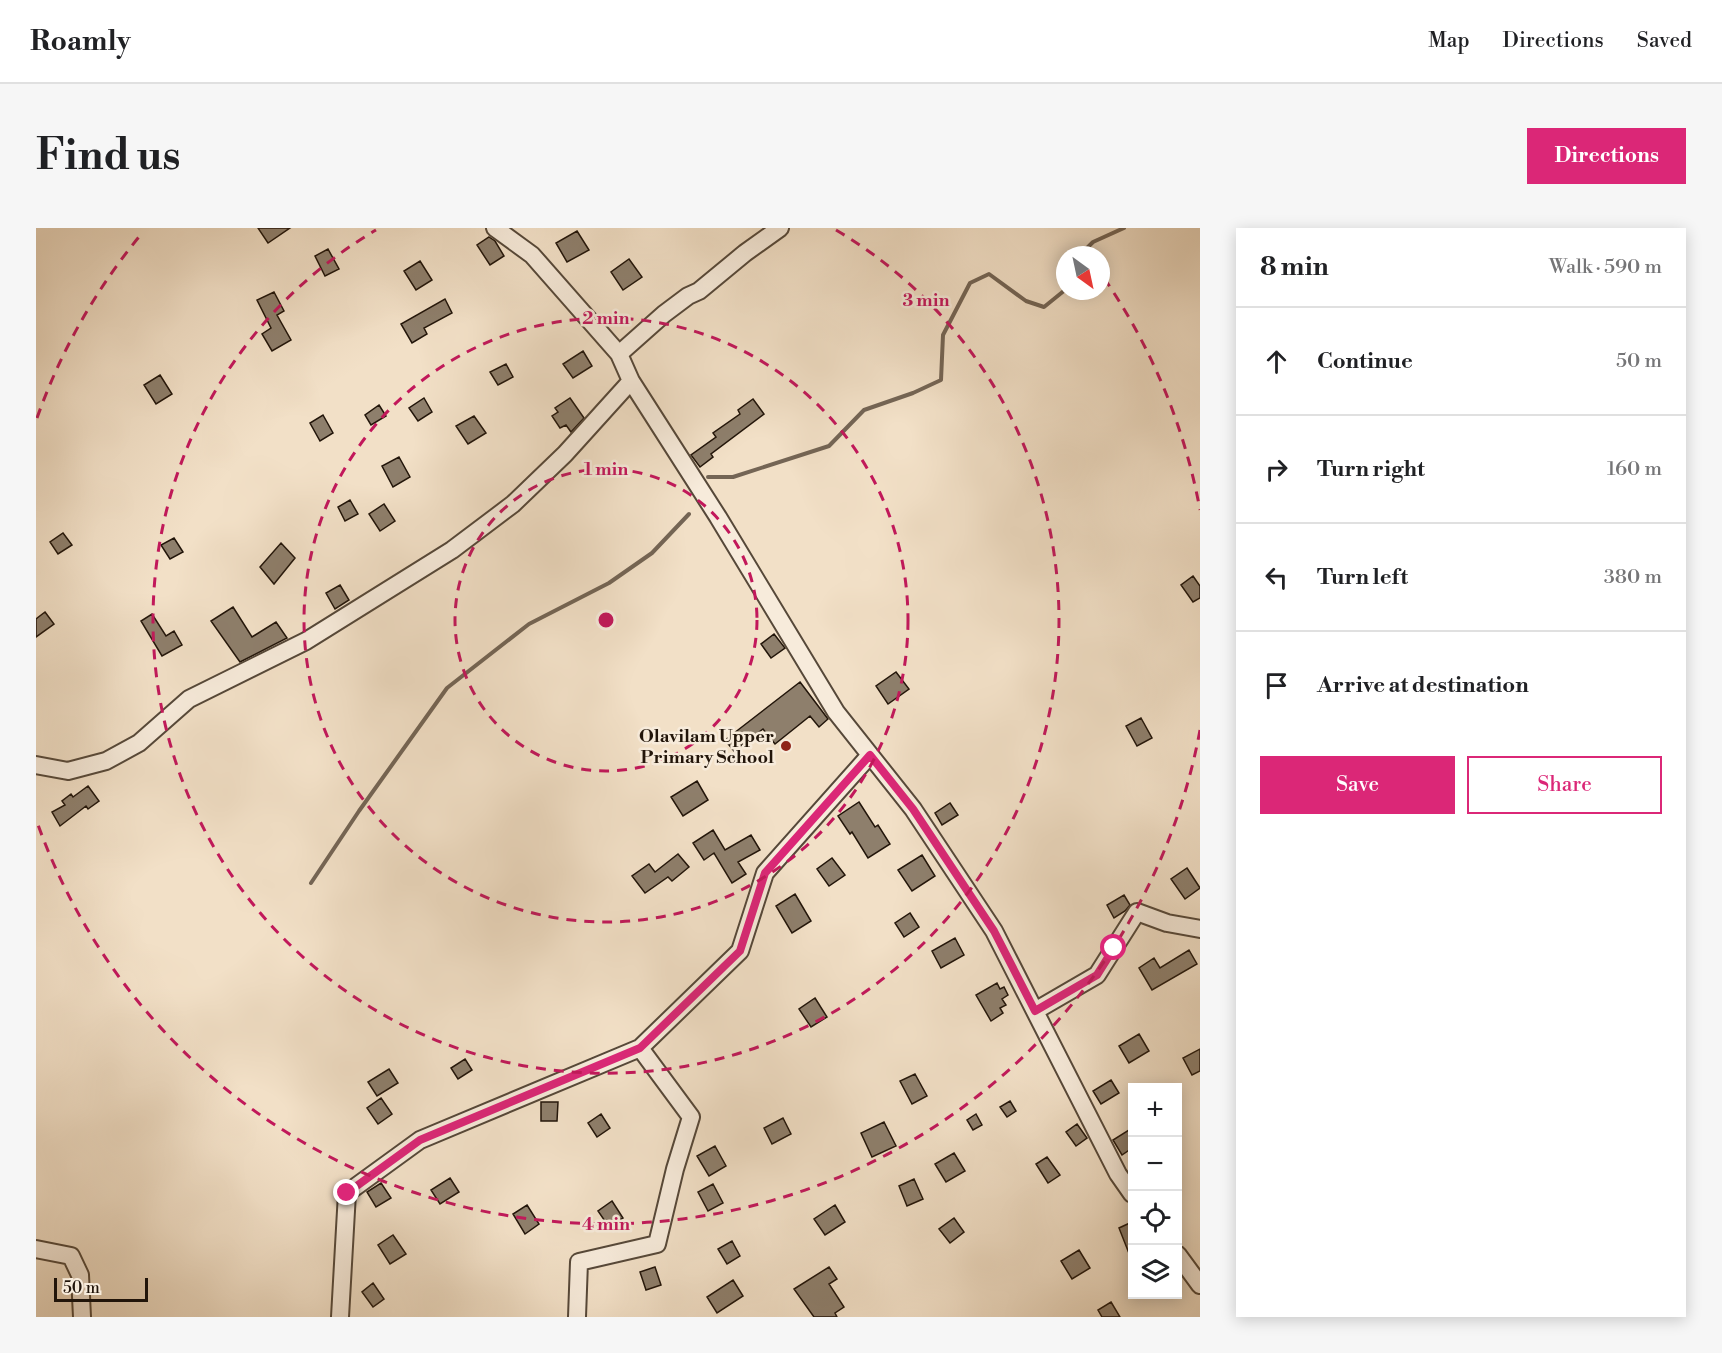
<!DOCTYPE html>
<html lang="en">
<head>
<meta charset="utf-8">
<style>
	body { margin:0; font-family:"Libre Bodoni",serif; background:#f6f6f6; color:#202124 }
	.controls { position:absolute; right:18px; bottom:18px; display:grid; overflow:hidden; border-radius:0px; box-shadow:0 3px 15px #0003 }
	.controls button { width:54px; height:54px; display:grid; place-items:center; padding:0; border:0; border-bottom:2px solid #e0e0e0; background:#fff; color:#202124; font:30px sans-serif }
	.compass { position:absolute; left:1020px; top:18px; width:54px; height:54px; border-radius:50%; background:#fff; box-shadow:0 3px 15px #0003; rotate:147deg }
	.scale { position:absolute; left:18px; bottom:15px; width:94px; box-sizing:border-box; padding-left:6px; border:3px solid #22150a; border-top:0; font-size:16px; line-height:21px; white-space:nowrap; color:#22150a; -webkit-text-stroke:4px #f7ebdb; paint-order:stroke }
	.stop { position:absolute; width:18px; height:18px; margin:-14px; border:4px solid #db2777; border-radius:50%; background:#fff }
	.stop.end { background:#db2777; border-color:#fff; box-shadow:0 2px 6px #0008 }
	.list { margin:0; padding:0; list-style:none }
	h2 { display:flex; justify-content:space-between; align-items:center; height:78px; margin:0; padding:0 24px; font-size:26px }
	h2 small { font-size:20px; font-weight:400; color:#757577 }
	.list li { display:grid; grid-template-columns:39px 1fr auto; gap:18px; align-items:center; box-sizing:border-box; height:108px; padding:0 24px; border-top:2px solid #e0e0e0 }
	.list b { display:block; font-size:22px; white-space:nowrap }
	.list em { font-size:20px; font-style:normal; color:#757577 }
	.actions { display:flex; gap:12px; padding:18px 24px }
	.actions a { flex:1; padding:14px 0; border:2px solid #db2777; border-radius:0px; text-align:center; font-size:21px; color:#db2777 }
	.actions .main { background:#db2777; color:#fff }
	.icon { flex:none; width:33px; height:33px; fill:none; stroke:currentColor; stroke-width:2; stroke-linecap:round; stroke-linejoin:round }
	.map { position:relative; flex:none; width:1164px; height:1089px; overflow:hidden; border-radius:0px }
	header { display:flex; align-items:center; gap:36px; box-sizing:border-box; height:84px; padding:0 30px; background:#fff; border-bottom:2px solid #e0e0e0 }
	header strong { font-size:28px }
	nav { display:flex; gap:33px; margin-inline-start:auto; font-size:21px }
	.intro { display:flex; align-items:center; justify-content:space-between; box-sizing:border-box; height:144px; padding:0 36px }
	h1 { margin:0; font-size:42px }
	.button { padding:15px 27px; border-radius:0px; background:#db2777; color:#fff; font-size:21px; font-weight:700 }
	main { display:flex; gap:36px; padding:0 36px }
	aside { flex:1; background:#fff; border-radius:0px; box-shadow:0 3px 15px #0003 }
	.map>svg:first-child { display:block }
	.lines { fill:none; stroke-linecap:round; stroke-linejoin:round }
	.stream { stroke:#746555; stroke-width:4 }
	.building { fill:#8e7f6c; stroke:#22150a; stroke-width:1.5 }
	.minor-casing { stroke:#564839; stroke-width:20 }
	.minor { stroke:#f7ebdb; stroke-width:16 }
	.route { stroke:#db2777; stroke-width:8 }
	.ring { fill:none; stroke:#c2185b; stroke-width:3; stroke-dasharray:10 8 }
	.poi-dot { fill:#8f2418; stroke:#f7ebdb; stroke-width:2 }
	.labels { text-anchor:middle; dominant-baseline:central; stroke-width:5; stroke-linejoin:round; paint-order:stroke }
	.poi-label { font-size:18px; font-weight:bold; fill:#22150a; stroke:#f7ebdb; text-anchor:end }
	.centre { fill:#c2185b; stroke:#f7ebdb; stroke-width:3 }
	.ring-label { font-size:18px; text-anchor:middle; font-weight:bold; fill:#c2185b; stroke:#f7ebdb; stroke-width:5; stroke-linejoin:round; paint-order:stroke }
</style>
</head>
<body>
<header>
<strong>Roamly</strong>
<nav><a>Map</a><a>Directions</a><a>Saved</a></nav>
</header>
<div class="intro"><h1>Find us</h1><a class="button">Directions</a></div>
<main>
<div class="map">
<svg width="1164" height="1089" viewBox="0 0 1164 1089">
	<rect width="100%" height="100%" fill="#f2e0c7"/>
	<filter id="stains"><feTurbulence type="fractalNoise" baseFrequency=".00333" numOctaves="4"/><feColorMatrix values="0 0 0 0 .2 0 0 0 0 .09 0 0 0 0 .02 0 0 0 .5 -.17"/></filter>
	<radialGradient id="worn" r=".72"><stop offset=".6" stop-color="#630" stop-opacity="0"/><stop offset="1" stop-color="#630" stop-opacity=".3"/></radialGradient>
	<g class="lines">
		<path class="stream" d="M1044,27L1057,14L1088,0
			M672,249H697L793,218L828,182L877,165L905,152L907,107L934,55L953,46L990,73L1008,79L1029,62
			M275,655L323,583L411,460L493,396L573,355L616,325L653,286"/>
	</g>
	<path class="building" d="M222,0H254L232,15Z
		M541,3L553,22L531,34L520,15Z
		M453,9L459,13L468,28L454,37L441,17Z
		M292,21L303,41L289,48L279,28Z
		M593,31L606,49L587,62L575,44Z
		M384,33L396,52L380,62L368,43Z
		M238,64L248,83L241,87L255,112L236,123L226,106L235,100L221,72Z
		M409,71L416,85L388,100L391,106L376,115L365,96Z
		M547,123L556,138L537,150L527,136Z
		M470,136L477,149L462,157L454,144Z
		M124,147L136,166L120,176L108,157Z
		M388,170L396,184L382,193L373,180Z
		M534,170L548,190L535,204L530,197L524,200L516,188L522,184L519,180Z
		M717,171L728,186L675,226L677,229L664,239L655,227L680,209L677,205L704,186L702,182Z
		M343,177L350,188L335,197L329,187Z
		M287,187L297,205L284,213L274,195Z
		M438,188L450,205L432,216L420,198Z
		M363,229L374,249L357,259L346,238Z
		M314,272L322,286L309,293L302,279Z
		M348,276L359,293L344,303L333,286Z
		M27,305L36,317L22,326L14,314Z
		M138,310L147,324L134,331L125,317Z
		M245,315L259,330L238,356L224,339Z
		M1157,348L1164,358V370L1157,374L1145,357Z
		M304,357L313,372L299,381L290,365Z
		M197,379L216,409L240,394L251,410L204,434L175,393Z
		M9,384L18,396L0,409V391Z
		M116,386L130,408L138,403L146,417L126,428L105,393Z
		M738,406L749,420L735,430L725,416Z
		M860,444L873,461L852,476L840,458Z
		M764,454L792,491L783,499L774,488L739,516L727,501L698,523L689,512Z
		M1105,490L1116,510L1101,518L1090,498Z
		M661,553L672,572L647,588L635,569Z
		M52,558L63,573L52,581L50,578L24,598L16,584L29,577L26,573L35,566L37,569Z
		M823,574L839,599L842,597L854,616L832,630L816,604L814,606L802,588Z
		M914,575L922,587L906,597L899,585Z
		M677,602L689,622L715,607L724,622L702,634L710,646L696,655L678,625L668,632L657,615Z
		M642,626L653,639L636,653L632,649L609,665L596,648L613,636L619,644Z
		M886,627L899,648L876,663L862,642Z
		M796,630L809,647L793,658L781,641Z
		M1151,640L1164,660L1149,671L1135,651Z
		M759,666L775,693L756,705L740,678Z
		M1088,667L1094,677L1089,683L1078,690L1071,677Z
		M874,685L883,699L868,709L859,695Z
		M919,710L928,727L905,740L896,723Z
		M1153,722L1161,736L1116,762L1103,740L1118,730L1124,740Z
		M961,755L964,761L968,759L972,767L966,771L970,777L964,780L967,785L955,793L940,767Z
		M779,770L791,789L775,799L763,781Z
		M1103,806L1113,823L1093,835L1083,818Z
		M1164,821V843L1156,847L1147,830Z
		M429,831L436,842L422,851L415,840Z
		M353,841L362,855L341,868L332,854Z
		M879,846L891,868L876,876L864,853Z
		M1075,852L1083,865L1065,876L1057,863Z
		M345,870L356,886L342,896L331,880Z
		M974,873L980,883L971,889L964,879Z
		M505,874H522L521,893H505Z
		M565,886L574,900L561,909L552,895Z
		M940,886L946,897L937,902L931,892Z
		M747,890L755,906L736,916L728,900Z
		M848,894L860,918L836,929L825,905Z
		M1041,896L1051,910L1040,918L1030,904Z
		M1096,900V920L1086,927L1077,912Z
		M679,918L690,938L673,948L661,928Z
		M918,925L929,943L910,954L899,936Z
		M1011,929L1024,947L1012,955L1000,936Z
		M414,950L423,964L404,976L395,962Z
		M878,951L887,971L871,978L863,958Z
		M345,955L355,970L340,979L331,964Z
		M677,956L687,975L672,983L662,964Z
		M576,973L587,990L573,999L562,983Z
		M491,977L503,996L489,1006L477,986Z
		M799,977L809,994L789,1007L778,991Z
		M918,990L928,1004L914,1015L903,1001Z
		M1096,994V1033L1083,1000Z
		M357,1007L370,1026L354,1036L342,1017Z
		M696,1013L704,1028L691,1036L682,1021Z
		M1043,1022L1054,1040L1036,1051L1025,1033Z
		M619,1039L625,1057L610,1062L604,1044Z
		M793,1039L801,1051L793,1056L808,1079L799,1085L801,1089H778L758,1061Z
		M697,1052L707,1068L681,1085L671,1069Z
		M337,1055L348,1071L337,1079L326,1064Z
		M1075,1074L1084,1089H1066L1062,1082Z"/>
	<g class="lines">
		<defs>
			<path id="minor" d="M459,0L496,27L583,126
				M595,153L682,289L800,484L877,581L958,703L1082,946L1096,966
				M0,537L32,543L70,533L103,515L153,471L270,413L416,322L477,276L529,226L595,153L583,126L628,86L652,68L663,63L709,25L744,0
				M999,783L1061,747L1101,684L1131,695L1164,701
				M0,1021L35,1028L44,1047L46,1089
				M1142,1027L1164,1057
				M304,1089L311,965L384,912L604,820L704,723L729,645L834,527
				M541,1089L543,1034L621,1016L639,941L655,889L604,820"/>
		</defs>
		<use href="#minor" class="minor-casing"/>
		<use href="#minor" class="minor"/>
	</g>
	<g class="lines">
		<path class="route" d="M311,965L384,912L604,820L704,723L729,645L834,527L877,581L958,703L999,783L1061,747L1078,720"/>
	</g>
	<g class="ring">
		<circle cx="570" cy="392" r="151"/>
		<circle cx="570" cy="392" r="302"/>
		<path d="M800 2A453 453 0 1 1 340 2"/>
		<path d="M1164 502A604 604 0 0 1 1 594M1 190A604 604 0 0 1 107 4M1068 50A604 604 0 0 1 1164 282"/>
	</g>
	<circle class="poi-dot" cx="750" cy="518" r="6"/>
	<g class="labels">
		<g class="poi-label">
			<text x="738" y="508">Olavilam Upper<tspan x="738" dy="21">Primary School</tspan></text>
		</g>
	</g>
	<circle cx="570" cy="392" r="9" class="centre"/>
	<g class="ring-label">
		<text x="890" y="78">3 min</text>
		<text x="570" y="96">2 min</text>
		<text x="570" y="247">1 min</text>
		<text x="570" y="1002">4 min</text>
	</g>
	<rect width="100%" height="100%" filter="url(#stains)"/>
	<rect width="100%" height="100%" fill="url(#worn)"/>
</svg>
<div class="controls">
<button>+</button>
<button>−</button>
<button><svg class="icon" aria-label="locate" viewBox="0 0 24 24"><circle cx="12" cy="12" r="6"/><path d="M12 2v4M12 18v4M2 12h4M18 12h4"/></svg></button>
<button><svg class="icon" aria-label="layers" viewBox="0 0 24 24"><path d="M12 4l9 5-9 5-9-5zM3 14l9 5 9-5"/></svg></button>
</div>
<svg class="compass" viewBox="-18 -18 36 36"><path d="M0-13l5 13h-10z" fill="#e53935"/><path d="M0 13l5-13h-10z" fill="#757577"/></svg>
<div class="scale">50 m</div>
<div class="stop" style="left:1078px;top:720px"></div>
<div class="stop end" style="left:311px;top:965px"></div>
</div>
<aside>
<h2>8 min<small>Walk · 590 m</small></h2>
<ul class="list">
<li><svg class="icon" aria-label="ahead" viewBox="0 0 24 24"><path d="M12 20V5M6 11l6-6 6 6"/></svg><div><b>Continue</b></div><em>50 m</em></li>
<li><svg class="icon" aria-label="right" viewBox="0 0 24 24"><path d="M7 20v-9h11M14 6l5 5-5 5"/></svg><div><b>Turn right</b></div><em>160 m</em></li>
<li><svg class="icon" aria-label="left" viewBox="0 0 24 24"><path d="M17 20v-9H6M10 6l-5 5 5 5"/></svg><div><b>Turn left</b></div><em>380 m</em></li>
<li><svg class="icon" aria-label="arrive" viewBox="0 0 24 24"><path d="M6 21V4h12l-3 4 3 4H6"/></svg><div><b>Arrive at destination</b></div></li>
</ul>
<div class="actions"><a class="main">Save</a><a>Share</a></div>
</aside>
</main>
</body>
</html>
